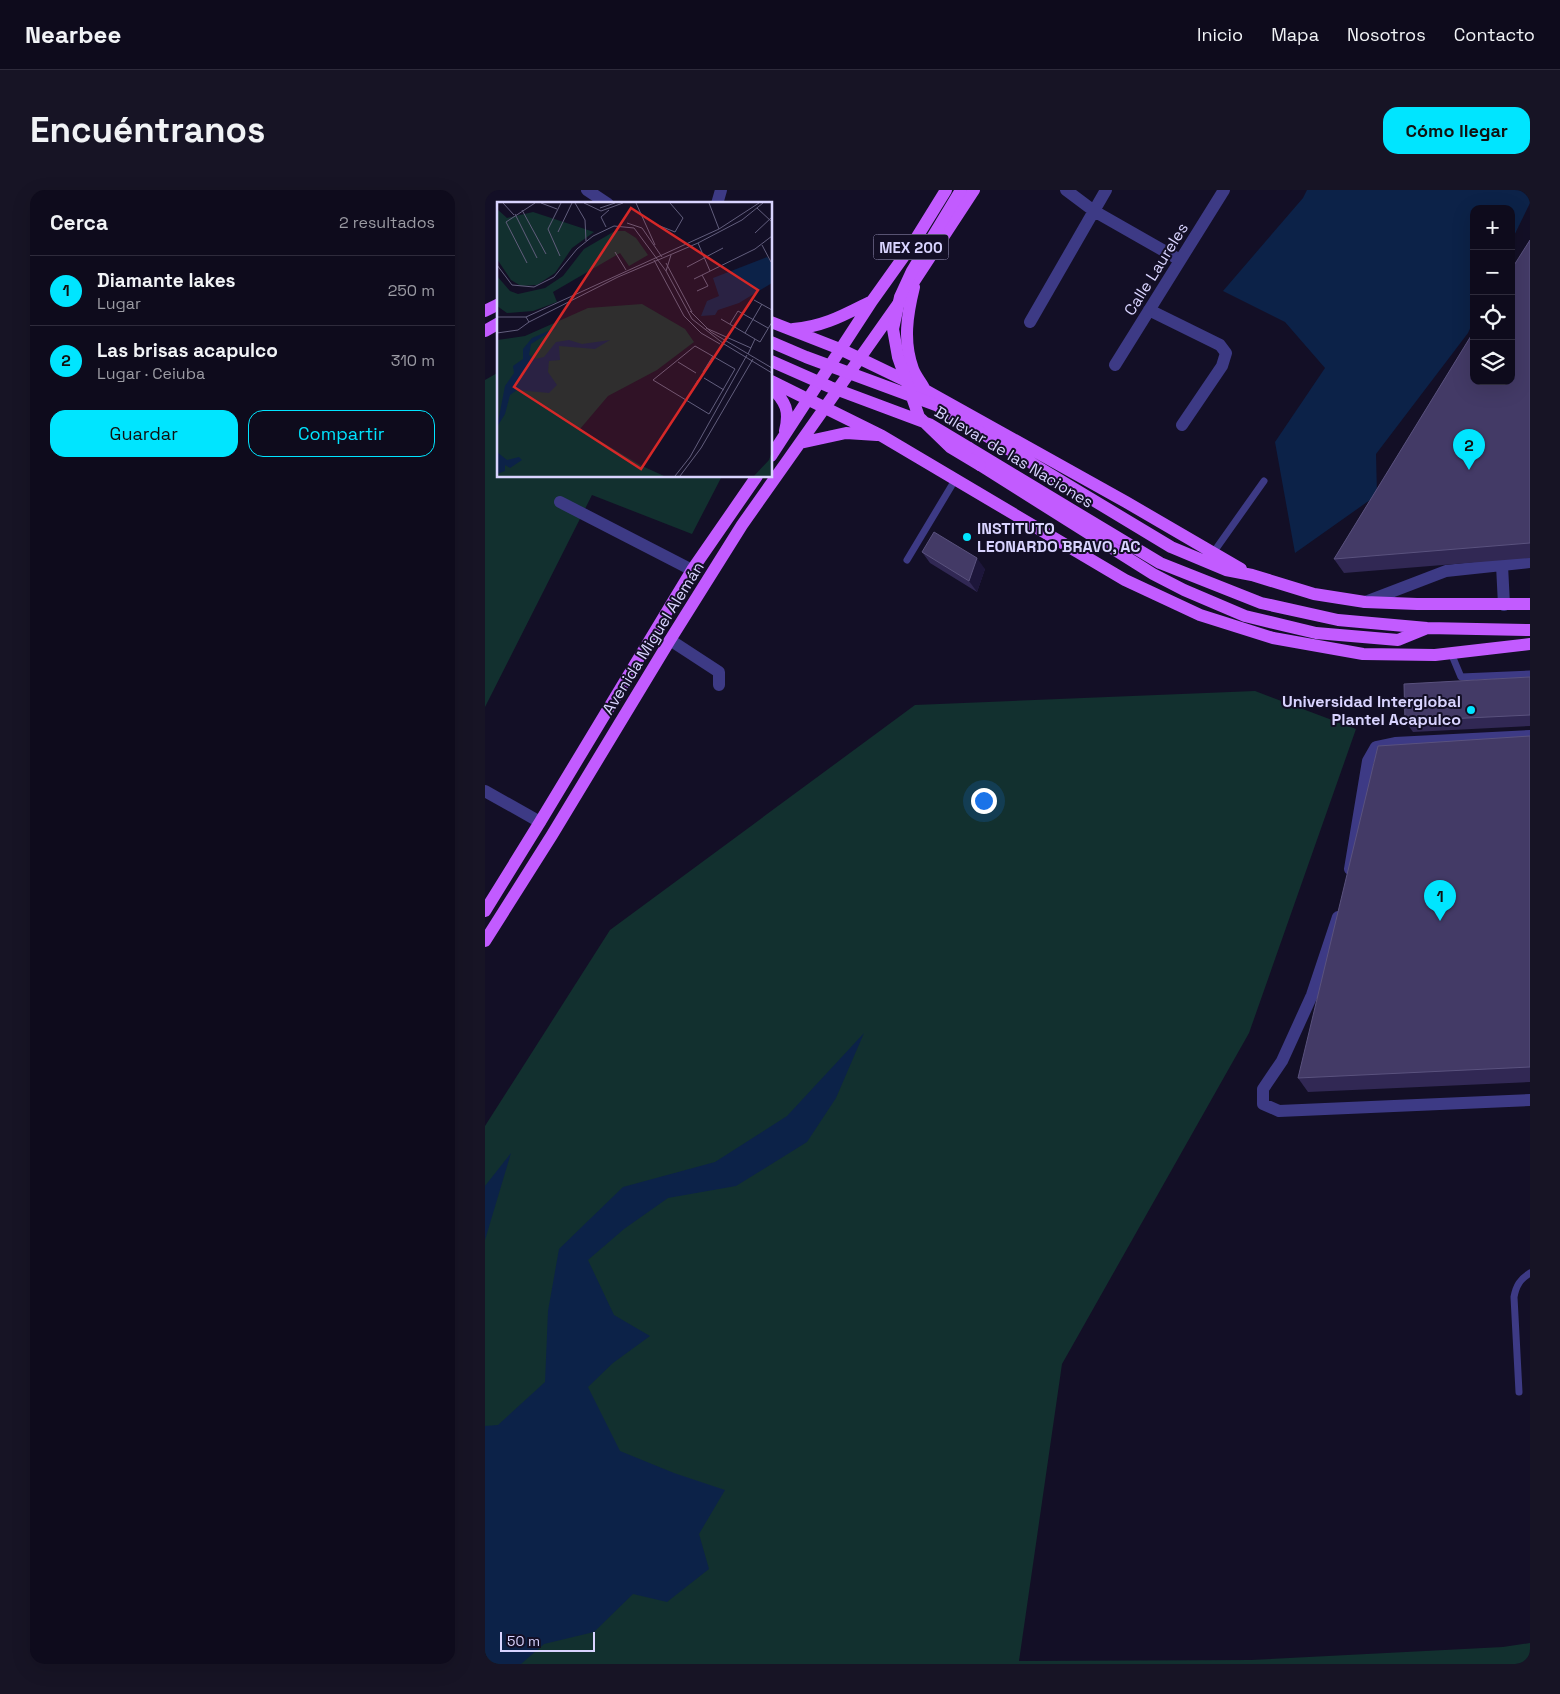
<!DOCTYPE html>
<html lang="es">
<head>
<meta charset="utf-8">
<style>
	body { margin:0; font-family:"Space Grotesk",sans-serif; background:#171425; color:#f1f3f6 }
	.controls { position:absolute; right:15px; top:15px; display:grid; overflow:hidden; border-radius:10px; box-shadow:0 5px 20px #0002 }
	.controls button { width:45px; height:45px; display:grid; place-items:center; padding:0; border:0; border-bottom:1px solid #2e2b3b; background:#0e0b1c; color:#f1f3f6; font:25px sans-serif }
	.scale { position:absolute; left:15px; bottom:12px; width:95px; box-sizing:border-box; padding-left:5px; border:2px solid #d9d4ff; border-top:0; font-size:14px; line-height:18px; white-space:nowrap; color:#d9d4ff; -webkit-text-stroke:4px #130f26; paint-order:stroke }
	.you { position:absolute; left:498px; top:610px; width:18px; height:18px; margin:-12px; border:4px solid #fff; border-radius:50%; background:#1a73e8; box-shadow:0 0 0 8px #1a73e833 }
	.badge { display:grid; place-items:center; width:32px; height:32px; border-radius:50%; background:#00e5ff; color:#111; font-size:16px; font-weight:700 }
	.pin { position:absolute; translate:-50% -41px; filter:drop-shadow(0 1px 2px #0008) }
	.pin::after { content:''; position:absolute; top:26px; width:18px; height:15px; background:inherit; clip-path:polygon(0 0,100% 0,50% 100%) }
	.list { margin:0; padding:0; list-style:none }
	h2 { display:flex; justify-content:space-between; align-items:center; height:65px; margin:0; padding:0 20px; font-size:21px }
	h2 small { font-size:16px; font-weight:400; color:#9b9ba3 }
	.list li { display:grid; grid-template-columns:32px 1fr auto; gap:15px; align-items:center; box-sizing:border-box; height:70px; padding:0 20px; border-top:1px solid #2e2b3b }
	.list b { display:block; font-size:19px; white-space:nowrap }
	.list p { margin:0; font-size:16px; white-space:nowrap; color:#9b9ba3 }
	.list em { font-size:16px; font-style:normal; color:#9b9ba3 }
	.actions { display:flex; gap:10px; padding:15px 20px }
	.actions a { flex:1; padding:11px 0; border:1px solid #00e5ff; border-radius:15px; text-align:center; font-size:18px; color:#00e5ff }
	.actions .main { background:#00e5ff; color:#111 }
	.icon { flex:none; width:28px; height:28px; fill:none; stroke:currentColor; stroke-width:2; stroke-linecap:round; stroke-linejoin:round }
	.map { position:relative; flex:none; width:1045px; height:1474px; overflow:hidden; border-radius:15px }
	header { display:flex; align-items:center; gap:30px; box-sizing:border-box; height:70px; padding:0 25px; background:#0e0b1c; border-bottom:1px solid #2e2b3b }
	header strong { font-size:24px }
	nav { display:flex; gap:28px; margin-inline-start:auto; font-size:18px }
	.intro { display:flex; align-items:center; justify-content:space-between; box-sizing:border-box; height:120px; padding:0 30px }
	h1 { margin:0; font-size:35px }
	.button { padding:12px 22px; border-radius:15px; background:#00e5ff; color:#111; font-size:18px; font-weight:700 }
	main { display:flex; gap:30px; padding:0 30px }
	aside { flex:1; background:#0e0b1c; border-radius:15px; box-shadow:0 5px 20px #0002 }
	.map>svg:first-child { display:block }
	.green { fill:#12302f }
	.water { fill:#0c2248 }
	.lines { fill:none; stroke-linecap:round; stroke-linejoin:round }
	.service { stroke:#3d3a85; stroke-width:7 }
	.minor { stroke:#3d3a85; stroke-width:12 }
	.tertiary { stroke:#3d3a85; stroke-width:12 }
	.primary { stroke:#c25bff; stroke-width:12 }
	.primary-bridge { stroke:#c25bff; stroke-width:12 }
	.wall { fill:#312854 }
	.shaded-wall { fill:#1d163a }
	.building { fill:#433a66; stroke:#5a527e }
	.poi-dot { fill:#00e5ff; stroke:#130f26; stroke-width:2 }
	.labels { text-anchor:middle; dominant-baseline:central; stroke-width:4; stroke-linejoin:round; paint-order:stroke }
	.shield { fill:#130f26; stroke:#9e99be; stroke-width:1 }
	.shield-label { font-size:15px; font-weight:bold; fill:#d9d4ff }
	.street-label { font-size:16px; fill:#d9d4ff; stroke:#130f26 }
	.poi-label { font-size:16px; font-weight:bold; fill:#d9d4ff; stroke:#130f26; text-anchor:start }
	.inset-road { fill:none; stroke:#625e7d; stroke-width:1 }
	.view { fill:#d62828; fill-opacity:0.15; stroke:#d62828; stroke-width:2.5 }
	.inset-edge { fill:none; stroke:#d9d4ff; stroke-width:2.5 }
</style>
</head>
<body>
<header>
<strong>Nearbee</strong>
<nav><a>Inicio</a><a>Mapa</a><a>Nosotros</a><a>Contacto</a></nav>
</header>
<div class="intro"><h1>Encuéntranos</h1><a class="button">Cómo llegar</a></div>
<main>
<aside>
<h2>Cerca<small>2 resultados</small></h2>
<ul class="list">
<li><span class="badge">1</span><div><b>Diamante lakes</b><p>Lugar</p></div><em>250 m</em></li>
<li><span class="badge">2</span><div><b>Las brisas acapulco</b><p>Lugar · Ceiuba</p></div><em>310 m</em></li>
</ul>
<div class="actions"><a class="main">Guardar</a><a>Compartir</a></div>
</aside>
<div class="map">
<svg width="1045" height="1474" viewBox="0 0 1045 1474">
	<rect width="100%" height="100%" fill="#130f26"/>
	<path class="green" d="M14,182V286H237L207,344L107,305L0,517V190Z
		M770,501L871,539L764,843L577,1174L534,1471L766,1470L1018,1457L1045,1453V1474H0V936L125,740L430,515Z"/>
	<path class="water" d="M822,0H1045V13L1026,52V19H989V130L983,143L891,264L892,305L810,363L790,252L840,178L800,132L738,101L818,8Z
		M379,843L351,908L322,952L251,996L183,1008L139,1039L103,1070L129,1125L165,1146L128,1173L103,1197L135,1261L189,1283L240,1300L214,1344L224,1379L182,1412L148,1404L109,1442L59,1454L36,1474H0V1236L13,1235L60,1192L63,1121L74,1059L138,997L230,972L302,926Z
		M26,963L0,1050V996Z"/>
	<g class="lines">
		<path class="service" d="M728,363L779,291
			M422,370L470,290
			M966,463L976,487L1045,484
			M1034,1202L1029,1107C1031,1096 1035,1089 1045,1083"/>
		<path class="minor" d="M581,0L609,21L695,70
			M232,14L236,0
			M664,120L735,155L741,163L737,176L697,235
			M545,132L621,0
			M630,175L739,0
			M75,312L207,380
			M1017,375L1019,415
			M880,412L961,381L1045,372
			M185,450L234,482V495
			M0,601L55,632
			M865,679L883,571L891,557L910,553L1045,546
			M853,727L827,805L797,871L778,899V914L794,921L1045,910"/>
		<path class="tertiary" d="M102,0L123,14"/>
		<path class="primary" d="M429,97C422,125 418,152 428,179C431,187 437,193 440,200
			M0,121L14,114
			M286,132L355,159L440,200L641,312L756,379
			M308,139C338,137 359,125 385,112
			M0,141L14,133
			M286,191L397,246L640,390L715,425L788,448L878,464L950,465L1045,454
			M286,197C301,212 305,221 300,241
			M495,242L686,357L741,380L767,385L829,404L880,412L932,414H1045
			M315,253L361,243L392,245
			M484,258L675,373L776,413L853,430L942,438L1045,440
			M286,266L387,111L427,55L461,0
			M495,275L668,384L699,400L760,426L831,443L913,450L940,439
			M0,721L55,632L207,380L272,286
			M0,751L67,645L185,450L257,335L430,90L489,0"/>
		<path class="primary-bridge" d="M476,0L427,81L415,107L408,139L413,167L434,227L465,257L495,275
			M286,152L321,167L451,215L495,242
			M286,171L345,197L444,234L484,258"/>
	</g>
	<path class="wall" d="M1045,50V368L859,383L849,369Z
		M437,362L500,379L492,402L445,373Z
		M1045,487V536L928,542L920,531Z
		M1045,546V892L823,902L813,888Z"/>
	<path class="shaded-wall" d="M492,368L500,379L492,402L484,391Z"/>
	<path class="building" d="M1045,50V353L849,369L989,141V191H1026V80Z
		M449,342L492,368L484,391L437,362Z
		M1045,487V525L920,531L919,494Z
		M1045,546V877L813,888L893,556Z"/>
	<g class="poi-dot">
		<circle cx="482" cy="347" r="5"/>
		<circle cx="986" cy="520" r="5"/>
	</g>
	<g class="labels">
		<rect class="shield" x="388.5" y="44.5" width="75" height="25" rx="4"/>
		<g class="shield-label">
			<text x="426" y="57">MEX 200</text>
		</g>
		<g class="street-label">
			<text transform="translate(671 79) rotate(-58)">Calle Laureles</text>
			<text transform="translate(529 267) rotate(31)">Bulevar de las Naciones</text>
			<text transform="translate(168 448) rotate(-58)">Avenida Miguel Alemán</text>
		</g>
		<g class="poi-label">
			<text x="492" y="338">INSTITUTO<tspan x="492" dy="18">LEONARDO BRAVO, AC</tspan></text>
			<text x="976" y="511" text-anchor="end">Universidad Interglobal<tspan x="976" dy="18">Plantel Acapulco</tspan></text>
		</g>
	</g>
	<g transform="translate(12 12)">
		<rect width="275" height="275" fill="#130f26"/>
		<path d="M0,7L10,16L36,10L97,30L75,46L58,71L40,83L24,84L14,78L0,57ZM118,29H128L139,36L151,53L132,64L123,51L56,90L60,100L36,109L10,111L0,104V74L13,89L21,92L48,86L66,74L87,47ZM145,102L188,127L197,140L160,168L111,194L83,227L143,263L167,274H0V138L28,134L91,106ZM275,249V274H257L272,258Z" fill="#12302f"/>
		<path d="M270,55L275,60V81L242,101L221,108L218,113L204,114L210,99L222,94L216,76ZM61,125L34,142L32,153L38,157L47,155L59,140L72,138L85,142L113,138L98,147L62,144L63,158L52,159L51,170L60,183L52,191L20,188L13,193L8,212L0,225L8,184L17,171L16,164L26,157V147L35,136ZM0,250L10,258L22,255L25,258L13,266L8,263V269L0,272Z" fill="#0c2248"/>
		<path class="inset-road" d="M6,1L17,13M44,1L60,7M78,1L88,18L89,39M87,1L104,9L126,1M139,1L158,43M212,1L222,27M262,1L222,27L29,115L32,120L121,75L201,41L245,18L266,1M103,6L118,1M260,6L275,20M25,8L49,52M18,12L40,56M130,21L145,26L165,55M163,24L178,30L186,16L173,1M109,25L104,15L112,8M61,30L75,1M258,31L275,15M201,41L213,69M265,43L274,60M118,50L129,68M63,54L51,27L64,1M157,58L187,114L204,131L223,142M30,61L9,20L38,1M169,61L195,110M0,63L15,83L37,85L57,75L80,47L96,34L117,24L137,26L169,69L195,117L227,142L275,171M190,65L226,46M169,69L174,53M197,77L258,47L275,34M200,89L211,84L205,73M257,98L275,108M193,109L214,130L275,166M0,115H29M224,117L263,140L275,120M233,122L241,109L271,126M209,126L254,146M0,131L21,128L32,120M248,131L265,102M198,144L238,167L212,212L156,178ZM251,152L258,137M181,160L199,171M206,170L216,154M207,176L227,188M189,199L201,178M178,274L193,255L250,153M183,274L204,246L256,157"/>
		<path class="view" d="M134,6L261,88L144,267L17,185Z"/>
		<rect width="275" height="275" class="inset-edge"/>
	</g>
</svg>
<div class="controls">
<button>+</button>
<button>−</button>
<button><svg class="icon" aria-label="locate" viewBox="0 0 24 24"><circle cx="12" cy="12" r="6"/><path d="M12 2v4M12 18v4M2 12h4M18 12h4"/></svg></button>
<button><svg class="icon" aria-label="layers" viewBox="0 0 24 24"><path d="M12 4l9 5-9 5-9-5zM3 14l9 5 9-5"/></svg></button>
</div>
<div class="scale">50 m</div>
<div class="you"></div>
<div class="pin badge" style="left:955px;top:731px">1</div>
<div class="pin badge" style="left:984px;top:280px">2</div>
</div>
</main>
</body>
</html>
